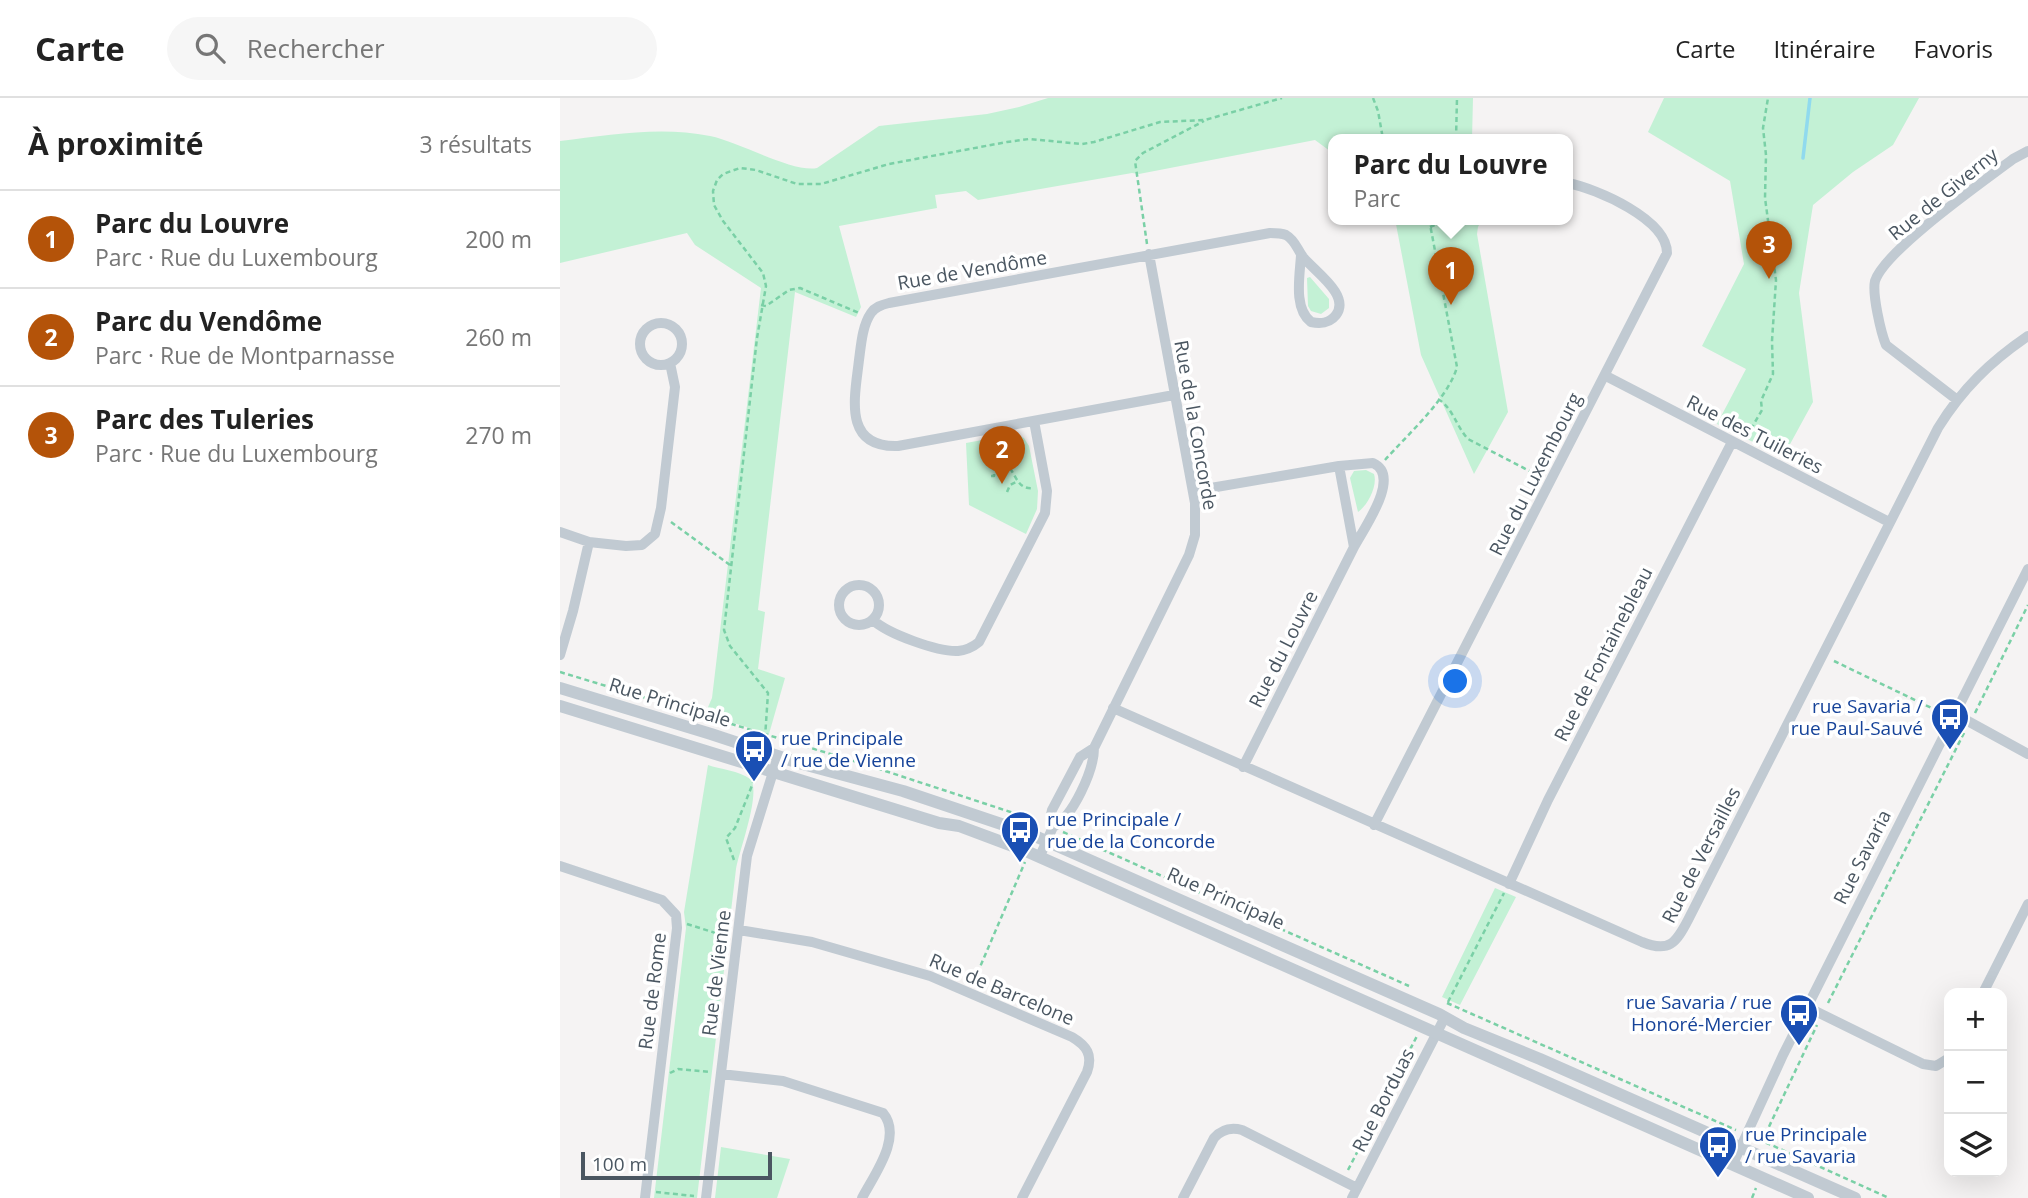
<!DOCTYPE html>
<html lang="fr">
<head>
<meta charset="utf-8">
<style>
	body { margin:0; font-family:"Open Sans",sans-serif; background:#f6f6f6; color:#222 }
	.controls { position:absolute; right:21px; bottom:21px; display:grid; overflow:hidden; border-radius:14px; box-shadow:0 7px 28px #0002 }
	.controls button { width:63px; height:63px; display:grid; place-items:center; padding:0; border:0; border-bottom:2px solid #e0e0e0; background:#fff; color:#222; font:35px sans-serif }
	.scale { position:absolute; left:21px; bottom:18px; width:191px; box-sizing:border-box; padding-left:7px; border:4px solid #4a5661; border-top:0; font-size:19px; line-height:24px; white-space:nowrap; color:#4a5661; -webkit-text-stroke:5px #fff; paint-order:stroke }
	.you { position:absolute; left:896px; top:584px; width:24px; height:24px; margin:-18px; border:5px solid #fff; border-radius:50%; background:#1a73e8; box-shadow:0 0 0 10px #1a73e833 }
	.badge { display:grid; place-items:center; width:46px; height:46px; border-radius:50%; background:#b45309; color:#fff; font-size:23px; font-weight:700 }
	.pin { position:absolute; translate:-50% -58px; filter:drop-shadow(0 2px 4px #0008) }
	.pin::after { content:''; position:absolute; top:37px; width:24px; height:21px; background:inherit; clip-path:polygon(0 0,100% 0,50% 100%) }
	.popup { position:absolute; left:768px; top:36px; width:245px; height:91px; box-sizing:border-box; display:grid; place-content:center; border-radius:14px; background:#fff; filter:drop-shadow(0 2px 5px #0005); font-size:23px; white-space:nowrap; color:#767676 }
	.popup b { font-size:26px; color:#222 }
	.popup::after { content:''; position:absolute; left:50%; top:100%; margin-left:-14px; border:14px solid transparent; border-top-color:#fff }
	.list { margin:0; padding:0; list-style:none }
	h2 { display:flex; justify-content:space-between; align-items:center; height:91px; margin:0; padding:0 28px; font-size:30px }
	h2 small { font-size:23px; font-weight:400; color:#767676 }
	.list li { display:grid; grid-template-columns:46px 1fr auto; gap:21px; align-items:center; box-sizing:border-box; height:98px; padding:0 28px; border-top:2px solid #e0e0e0 }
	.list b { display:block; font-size:26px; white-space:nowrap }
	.list p { margin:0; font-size:23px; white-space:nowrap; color:#767676 }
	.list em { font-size:23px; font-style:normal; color:#767676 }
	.icon { flex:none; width:38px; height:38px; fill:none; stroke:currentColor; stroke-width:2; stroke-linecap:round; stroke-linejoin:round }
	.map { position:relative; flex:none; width:1468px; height:1100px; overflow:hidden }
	header { display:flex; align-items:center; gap:42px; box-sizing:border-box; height:98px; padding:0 35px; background:#fff; border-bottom:2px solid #e0e0e0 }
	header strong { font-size:33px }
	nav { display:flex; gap:38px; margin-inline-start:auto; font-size:24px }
	.search { width:490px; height:63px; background:#f6f6f6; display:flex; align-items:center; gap:18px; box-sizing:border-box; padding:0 24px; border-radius:38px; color:#767676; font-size:26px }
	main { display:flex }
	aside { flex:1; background:#fff }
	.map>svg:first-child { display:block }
	.green { fill:#c3f1d5 }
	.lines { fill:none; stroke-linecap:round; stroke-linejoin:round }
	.stream { stroke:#90daee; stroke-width:3.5 }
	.path { stroke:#7ad0a6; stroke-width:2.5; stroke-dasharray:5 3.5; stroke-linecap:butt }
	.minor { stroke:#c1cad2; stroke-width:10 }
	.tertiary { stroke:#c1cad2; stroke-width:12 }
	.labels { text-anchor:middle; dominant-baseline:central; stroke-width:7; stroke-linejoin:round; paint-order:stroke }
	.street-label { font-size:19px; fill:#4a5661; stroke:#fff }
	.transit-label { font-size:19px; fill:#164399; stroke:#fff; text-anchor:start }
</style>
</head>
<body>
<header>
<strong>Carte</strong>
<div class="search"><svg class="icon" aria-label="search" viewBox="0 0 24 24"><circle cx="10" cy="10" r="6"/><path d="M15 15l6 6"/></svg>Rechercher</div>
<nav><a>Carte</a><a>Itinéraire</a><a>Favoris</a></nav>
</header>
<main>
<aside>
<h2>À proximité<small>3 résultats</small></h2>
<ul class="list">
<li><span class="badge">1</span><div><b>Parc du Louvre</b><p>Parc · Rue du Luxembourg</p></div><em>200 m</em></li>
<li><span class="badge">2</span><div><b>Parc du Vendôme</b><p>Parc · Rue de Montparnasse</p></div><em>260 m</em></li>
<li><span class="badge">3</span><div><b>Parc des Tuleries</b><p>Parc · Rue du Luxembourg</p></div><em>270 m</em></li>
</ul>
</aside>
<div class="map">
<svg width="1468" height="1100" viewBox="0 0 1468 1100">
	<rect width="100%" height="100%" fill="#f5f3f3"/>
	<path class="green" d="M488,0H913L912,41H774V56L755,42L579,76L572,75L418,102L406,93L375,97L377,110L279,128L301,209L296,219L235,194L198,512L205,514L198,571L225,580L209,636L145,616L152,600L201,190L135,147L127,135L0,165V43C50,37 100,28 150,38C180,44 233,75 257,70L319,28L427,16L459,9Z
		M1104,0H1359L1333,47L1293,74L1253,107L1239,195L1253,304L1223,359L1157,326L1186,271L1142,248L1184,166L1170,83L1088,34Z
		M835,121H922L918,129L917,136L948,314L914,376L861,257Z
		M750,179L769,201V210L761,216L751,213L748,208L747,180Z
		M455,336L464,340L469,348L478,393L477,411L466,436L409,407L406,345Z
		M806,372L814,376C818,388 807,408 798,414L790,380L794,373Z
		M148,667C159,671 180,673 190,681C202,693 179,753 176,771L137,1100H94L126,830L124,814Z
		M935,790L956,799L900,907L882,899Z
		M161,1049L230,1061L217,1100H155Z"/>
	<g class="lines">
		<path class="stream" d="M1243,60L1250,0"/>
		<path class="path" d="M813,0L818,13L823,41
			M896,41L897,0
			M870,129L889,121
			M587,146L575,63L583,55L644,23
			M201,207L206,208L229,192L240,190L299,215
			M878,301C893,310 896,328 908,341L981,379
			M1184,336L1191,331L1202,312L1201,303L1213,276L1212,243L1216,182L1205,100L1206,57L1203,30L1208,0
			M425,342L432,364L449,369C457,379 458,392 474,390
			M825,362C847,337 888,301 897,269L869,121
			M431,378H434V364
			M447,394L450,387L458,383
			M111,424L170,467
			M1274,563L1384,616
			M0,574L307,667L478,723
			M1415,615L1468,507
			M205,640L208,595L170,548L164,532L197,240L206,188L203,175L163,123L154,107L153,93L157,82L163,76L180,70L196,72L237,86H261L329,66L447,44L469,41L522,46L534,44L600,24L645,22L722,0
			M503,734L849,888
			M174,762L166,740L175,730L195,680
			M127,826L165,838L167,837
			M414,883L465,764
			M888,904L944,795
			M887,905L1176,1032
			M1268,905L1405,633
			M110,975L118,971L151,974
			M1198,1041L1329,1100
			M1206,1045V1035L1257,927
			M788,1072L857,938
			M96,1094L134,1098
			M1192,1100L1196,1090"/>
		<path class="minor" d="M80 246a21 21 0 1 1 42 0a21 21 0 1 1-42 0Z
			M1046,278L1329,424
			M614,297L338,348C282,350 295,298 299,262C301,248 302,228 311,215C315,209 321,207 329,205L710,135C716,135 721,135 726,137C735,142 737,151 743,159C754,173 791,197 776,217C769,226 760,226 751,224C733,210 740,177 741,157
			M1396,301L1326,247C1321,235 1312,196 1315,183C1325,152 1424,83 1453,61L1468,53
			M779,368L813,365C842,378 804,430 794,449
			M633,393L779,368L794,449L683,669
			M0,434L29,444L66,448L82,447L95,436L101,410L115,289L110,265
			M279 507a20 20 0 1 1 40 0a20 20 0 1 1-40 0Z
			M313,522C328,536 378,554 398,553C407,552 413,549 419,544L485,415L487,393L474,323
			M0,557L13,513L29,444
			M553,610L1082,844C1109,855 1116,845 1128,822L1378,330C1402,291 1430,264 1468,238
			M1395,616L1468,656
			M814,727L1107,155C1107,121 1037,91 1008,85
			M493,729C513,719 534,672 534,650L629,457L635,437V405L589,156
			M480,758L493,729L490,721L492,712L520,659L534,650
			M0,768L102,802L116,817L117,830L85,1100
			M949,786L988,702L1172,344
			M179,832L252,844L370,878L512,939C527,948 533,957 527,974L462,1100
			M1423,895L1468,806
			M1247,909L1363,966L1376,968L1389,960
			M161,976L223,983L323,1015C343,1039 314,1077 302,1100
			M1173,1066L1223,957L1468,471
			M146,1100L187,758L218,658
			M623,1100L654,1040C662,1031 671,1029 682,1032L797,1090
			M792,1100L885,919"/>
		<path class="tertiary" d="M0,590L151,636L239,665L343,693L468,735L879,916L904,930L980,961L1295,1100
			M0,608L379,725L399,728L466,753L1248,1100"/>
	</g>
	<defs>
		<symbol id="bus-pin" viewBox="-11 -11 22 30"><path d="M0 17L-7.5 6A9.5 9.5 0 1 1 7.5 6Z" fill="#1a4fb4" stroke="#fff"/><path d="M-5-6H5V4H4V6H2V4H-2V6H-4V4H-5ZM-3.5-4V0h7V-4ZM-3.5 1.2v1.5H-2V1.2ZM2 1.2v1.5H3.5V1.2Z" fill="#fff"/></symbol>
	</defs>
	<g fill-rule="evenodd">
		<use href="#bus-pin" x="1368" y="597" width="44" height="60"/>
		<use href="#bus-pin" x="172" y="629" width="44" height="60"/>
		<use href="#bus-pin" x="438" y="710" width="44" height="60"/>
		<use href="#bus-pin" x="1217" y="893" width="44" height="60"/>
		<use href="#bus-pin" x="1136" y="1025" width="44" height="60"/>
	</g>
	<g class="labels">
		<g class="street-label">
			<text transform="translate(1383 96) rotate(-39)">Rue de Giverny</text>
			<text transform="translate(412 172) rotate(-10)">Rue de Vendôme</text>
			<text transform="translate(636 327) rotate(80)">Rue de la Concorde</text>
			<text transform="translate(1195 336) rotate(27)">Rue des Tuileries</text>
			<text transform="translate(975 376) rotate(-63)">Rue du Luxembourg</text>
			<text transform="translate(723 551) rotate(-63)">Rue du Louvre</text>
			<text transform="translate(1043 556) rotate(-63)">Rue de Fontainebleau</text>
			<text transform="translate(110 604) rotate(17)">Rue Principale</text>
			<text transform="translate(1141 757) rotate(-63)">Rue de Versailles</text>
			<text transform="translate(1302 759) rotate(-63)">Rue Savaria</text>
			<text transform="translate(666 800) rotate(24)">Rue Principale</text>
			<text transform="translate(156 875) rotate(-83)">Rue de Vienne</text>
			<text transform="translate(442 891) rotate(23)">Rue de Barcelone</text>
			<text transform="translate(92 893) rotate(-83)">Rue de Rome</text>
			<text transform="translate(823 1002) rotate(-63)">Rue Borduas</text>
		</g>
		<g class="transit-label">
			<text x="1363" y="608" text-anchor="end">rue Savaria /<tspan x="1363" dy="22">rue Paul-Sauvé</tspan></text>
			<text x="221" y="640">rue Principale<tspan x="221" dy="22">/ rue de Vienne</tspan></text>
			<text x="487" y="721">rue Principale /<tspan x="487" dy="22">rue de la Concorde</tspan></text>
			<text x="1212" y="904" text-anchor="end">rue Savaria / rue<tspan x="1212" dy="22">Honoré-Mercier</tspan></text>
			<text x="1185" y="1036">rue Principale<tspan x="1185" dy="22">/ rue Savaria</tspan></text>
		</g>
	</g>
</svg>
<div class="controls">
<button>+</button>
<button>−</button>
<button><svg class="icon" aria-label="layers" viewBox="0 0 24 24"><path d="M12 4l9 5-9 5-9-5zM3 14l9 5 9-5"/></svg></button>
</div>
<div class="scale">100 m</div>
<div class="you"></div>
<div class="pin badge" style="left:891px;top:207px">1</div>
<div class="popup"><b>Parc du Louvre</b>Parc</div>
<div class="pin badge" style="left:442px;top:386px">2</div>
<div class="pin badge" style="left:1209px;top:181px">3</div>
</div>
</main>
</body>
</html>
